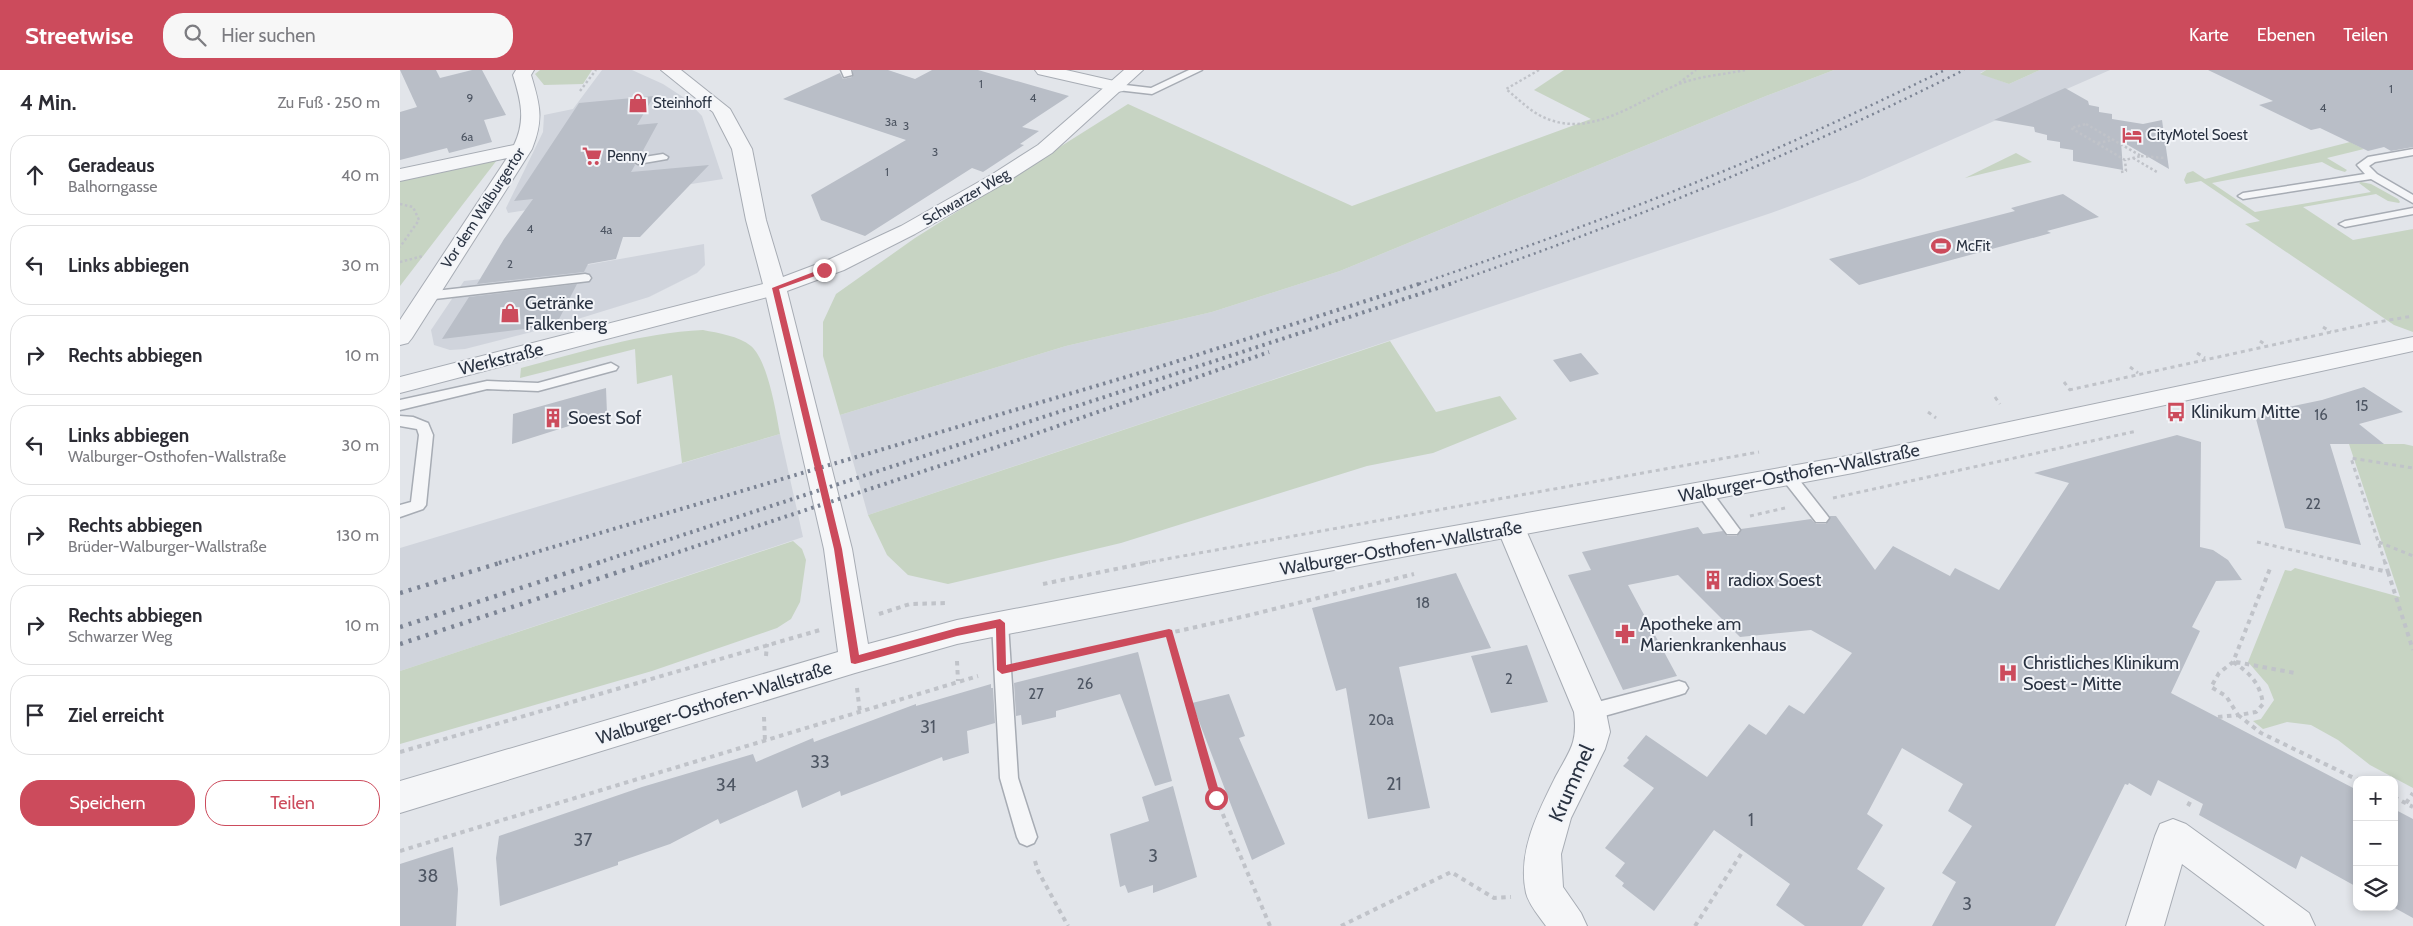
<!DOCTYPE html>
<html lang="de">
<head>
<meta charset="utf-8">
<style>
	body { margin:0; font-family:Cabin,sans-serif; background:#f7f7f7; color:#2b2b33 }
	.controls { position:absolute; right:15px; bottom:15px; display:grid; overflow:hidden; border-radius:10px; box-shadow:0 2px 8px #0003 }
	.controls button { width:45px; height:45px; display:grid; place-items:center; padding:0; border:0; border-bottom:1px solid #e1e1e2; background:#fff; color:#2b2b33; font:25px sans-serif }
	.stop { position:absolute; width:15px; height:15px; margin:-11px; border:4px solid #cc4b5c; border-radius:50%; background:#fff }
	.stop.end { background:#cc4b5c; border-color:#fff; box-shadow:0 1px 5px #0008 }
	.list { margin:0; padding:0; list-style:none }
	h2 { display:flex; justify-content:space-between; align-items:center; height:65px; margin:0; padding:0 20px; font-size:21px }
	h2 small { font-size:16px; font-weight:400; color:#7c7c81 }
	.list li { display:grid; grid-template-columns:32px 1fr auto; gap:15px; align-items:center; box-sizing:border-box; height:80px; margin:0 10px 10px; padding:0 10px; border:1px solid #e1e1e2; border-radius:20px }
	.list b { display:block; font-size:19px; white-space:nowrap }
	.list p { margin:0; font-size:16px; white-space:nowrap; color:#7c7c81 }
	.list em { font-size:16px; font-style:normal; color:#7c7c81 }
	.actions { display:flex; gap:10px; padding:15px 20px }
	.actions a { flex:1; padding:11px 0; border:1px solid #cc4b5c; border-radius:20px; text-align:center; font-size:18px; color:#cc4b5c }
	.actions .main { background:#cc4b5c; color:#fff }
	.icon { flex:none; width:28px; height:28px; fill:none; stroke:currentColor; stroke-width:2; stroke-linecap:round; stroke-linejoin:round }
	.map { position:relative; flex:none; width:2013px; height:856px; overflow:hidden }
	header { display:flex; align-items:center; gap:30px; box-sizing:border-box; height:70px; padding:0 25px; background:#cc4b5c; color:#fff }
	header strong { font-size:24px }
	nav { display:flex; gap:28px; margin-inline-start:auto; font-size:18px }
	.search { width:350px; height:45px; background:#f7f7f7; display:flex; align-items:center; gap:12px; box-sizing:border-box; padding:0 18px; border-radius:20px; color:#7c7c81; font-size:19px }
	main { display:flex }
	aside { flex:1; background:#fff }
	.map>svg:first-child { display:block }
	.built { fill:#d0d4dc }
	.green { fill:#c7d4c3 }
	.building { fill:#b9bec7 }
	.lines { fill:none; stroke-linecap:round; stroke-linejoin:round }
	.service-casing { stroke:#a7acb4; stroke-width:3 }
	.minor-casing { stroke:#a7acb4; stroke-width:2 }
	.tertiary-casing { stroke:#a7acb4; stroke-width:2 }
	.path-far2 { stroke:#c0c3c9; stroke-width:2.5; stroke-dasharray:2.5 2.5; stroke-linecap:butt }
	.path-far1 { stroke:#c0c3c9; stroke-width:3; stroke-dasharray:4 4; stroke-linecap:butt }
	.path { stroke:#c0c3c9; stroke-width:4; stroke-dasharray:4.5 4.5; stroke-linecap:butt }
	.service { fill:#f5f6f8; fill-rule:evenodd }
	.minor { fill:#f5f6f8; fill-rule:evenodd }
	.tertiary { fill:#f5f6f8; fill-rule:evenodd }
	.rail-far2 { stroke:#7c8494; stroke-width:2.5; stroke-dasharray:2 4; stroke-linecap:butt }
	.rail-far1 { stroke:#7c8494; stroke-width:4; stroke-dasharray:2.5 4.5; stroke-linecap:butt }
	.rail { stroke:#7c8494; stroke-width:4.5; stroke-dasharray:3 6; stroke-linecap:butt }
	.route { fill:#cc4b5c }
	.labels { text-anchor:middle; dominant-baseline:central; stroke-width:4; stroke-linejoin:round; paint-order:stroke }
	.far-number-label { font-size:12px; fill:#4e5663 }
	.far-poi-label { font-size:15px; fill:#2a3342; stroke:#f2f4f8; text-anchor:start }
	.far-street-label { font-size:15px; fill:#2a3342; stroke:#f2f4f8 }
	.number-label { font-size:15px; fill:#4e5663 }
	.poi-label { font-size:18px; fill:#2a3342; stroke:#f2f4f8; text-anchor:start }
	.street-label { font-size:18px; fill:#2a3342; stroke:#f2f4f8 }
	.near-number-label { font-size:18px; fill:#4e5663 }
	.near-street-label { font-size:21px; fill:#2a3342; stroke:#f2f4f8 }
</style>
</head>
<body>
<header>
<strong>Streetwise</strong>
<div class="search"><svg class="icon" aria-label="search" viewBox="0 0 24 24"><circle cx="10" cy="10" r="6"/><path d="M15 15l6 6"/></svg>Hier suchen</div>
<nav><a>Karte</a><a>Ebenen</a><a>Teilen</a></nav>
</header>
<main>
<aside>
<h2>4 Min.<small>Zu Fuß · 250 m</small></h2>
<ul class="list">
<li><svg class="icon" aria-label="ahead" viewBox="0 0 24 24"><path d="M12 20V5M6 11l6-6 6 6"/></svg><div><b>Geradeaus</b><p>Balhorngasse</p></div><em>40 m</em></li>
<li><svg class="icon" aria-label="left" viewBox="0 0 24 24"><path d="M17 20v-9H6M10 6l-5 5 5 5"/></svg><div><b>Links abbiegen</b></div><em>30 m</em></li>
<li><svg class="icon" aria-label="right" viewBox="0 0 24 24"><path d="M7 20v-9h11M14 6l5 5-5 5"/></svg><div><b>Rechts abbiegen</b></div><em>10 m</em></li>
<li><svg class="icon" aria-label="left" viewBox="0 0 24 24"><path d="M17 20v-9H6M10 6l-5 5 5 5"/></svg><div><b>Links abbiegen</b><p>Walburger-Osthofen-Wallstraße</p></div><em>30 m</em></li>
<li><svg class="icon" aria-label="right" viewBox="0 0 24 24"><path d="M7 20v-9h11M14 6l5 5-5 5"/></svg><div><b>Rechts abbiegen</b><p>Brüder-Walburger-Wallstraße</p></div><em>130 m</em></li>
<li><svg class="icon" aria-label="right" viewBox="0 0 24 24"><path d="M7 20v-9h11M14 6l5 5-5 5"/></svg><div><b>Rechts abbiegen</b><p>Schwarzer Weg</p></div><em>10 m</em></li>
<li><svg class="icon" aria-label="arrive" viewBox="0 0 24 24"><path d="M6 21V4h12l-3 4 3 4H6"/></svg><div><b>Ziel erreicht</b></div></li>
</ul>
<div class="actions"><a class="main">Speichern</a><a>Teilen</a></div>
</aside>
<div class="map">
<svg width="2013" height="856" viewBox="0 0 2013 856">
	<rect width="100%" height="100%" fill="#e2e5ea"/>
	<path class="built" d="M202,0H232L263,14L286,29L302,46L323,109L108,143L106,138L143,62L144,45L173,39Z
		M1434,0H1586L1580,3L1609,14L1640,0H1710L1460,110L1371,143L468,445L440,345L666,276L812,242L940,201L1366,26Z
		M304,174L305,195L297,203L249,227L155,256L65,279L50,280L34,275L31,260L64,211L147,202Z
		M380,364L403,467L0,601V478Z"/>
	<path class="green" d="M140,0H192L183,14L144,15L135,4Z
		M1164,0H1434L1366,26L940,201L812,242L666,276L440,345L423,286V252L436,224L515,168L728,34L952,136L1191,49L1134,20Z
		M1586,0H1640L1609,14L1580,4Z
		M1950,72L1964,79L1927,88L1947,100L1945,102L1935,99L1922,92L1812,113L1855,142L1971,122L1959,113L1961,112L1971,114L1998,129L2000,132L1999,133L1988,131L1976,124L1903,137L1953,170L2013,159V262L1994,255L1845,154L1860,151L1801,111L1786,114L1784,110L1787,103L1793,101L1805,109Z
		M1616,83L1632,92L1565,108Z
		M97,90L0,216V111Z
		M303,260C318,263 339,266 351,276C368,291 376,342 380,364L282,393L272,305L237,314L235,279L120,308L121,298C181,282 241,263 303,260Z
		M990,271L1036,342L1100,326L1117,349L1033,383L967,396L721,473L548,514L508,505L487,485L468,445Z
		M1949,374H2004L2013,376V718L1970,695L1938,670L1911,655L1887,652L1863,659L1853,651L1861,649L1874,630L1868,615L1848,592L1885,500L1891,501L1895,498L2000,527Z
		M393,471L402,479L406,490L400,532L391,549L377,558L252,601L0,674V601Z"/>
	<path class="building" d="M0,0H36L40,8L72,0H82L106,45L84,50L92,72L49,83L47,78L0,90V42L17,37Z
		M453,0H488L515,9L532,0H578L669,26L622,57L639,61L620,74L624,75L583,102L572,98L465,166L421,150L411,125L506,70L383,29L440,3L443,9L452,7Z
		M1808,0H2013V77L1991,81L1984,77L1968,81L1920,58L1911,60L1859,35L1873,31Z
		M1665,18L1688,31L1689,35L1699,37V42L1712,44V49L1743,54L1762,50L1769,99L1721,71L1723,100L1673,91V80L1660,78V72L1647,70V65L1635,62L1634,57L1594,50Z
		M254,26L237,55L258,53L240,86L231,90L235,95L231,102L309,95L240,167H223L216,189L188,194L184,202L77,214L104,169L133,129L114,131L179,33Z
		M1663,124L1699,147L1647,161L1651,163L1459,215L1429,189L1615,141L1611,138Z
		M177,214L156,255L42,269L69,227Z
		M1181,283L1199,304L1170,312L1153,290Z
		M1964,317L2003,342L1959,354L1984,374H1930L1961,475L1885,458L1856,349L1869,341L1922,330Z
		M206,318L207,344L112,374L113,344Z
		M1777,365L1801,372L1800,477L1813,480L1828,490L1842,510L1816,511L1792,557L1800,561L1771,623L1957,720V817L1901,786L1896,799L1799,745L1803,734L1758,710L1751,726L1729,713L1728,715L1725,714L1655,856H1532L1556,812L1542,803L1572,756L1548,741L1563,714L1502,678L1467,744L1483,755L1457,799L1485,818L1462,856H1405L1376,835L1390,814L1314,760L1254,841L1222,816L1224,813L1215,806L1225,793L1205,778L1254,718L1223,696L1229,690L1227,688L1246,665L1307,707L1349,654L1366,665L1389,635L1404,644L1452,583L1411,560L1340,567L1278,505L1228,515L1277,606L1223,620L1168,505L1191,500L1182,482L1298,457L1303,464L1323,461L1327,466H1337L1341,459L1411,449L1416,454H1426L1430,446H1436L1475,500L1493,476L1550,506L1555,498L1599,520L1669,413L1634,403Z
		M1056,503L1091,578L999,597L1030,738L968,749L946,618L936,621L912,538Z
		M1127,575L1148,632L1091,643L1071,586Z
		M738,582L772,711L755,716L720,624L656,641V647L622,655L621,645L616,646L614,613Z
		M591,614V618H593L595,653L567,661L569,683L543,691L542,687L441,726L440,721L402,738L397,720L320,754L318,749L270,774L218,792V795L100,836L96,788L99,766L242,717L353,684L356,692L413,668L414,672L516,634V636Z
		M829,624L845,666L839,668L885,774L852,790L792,633Z
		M773,716L797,807L753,823V815L728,823L725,815L720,817L710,764L749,751L742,727Z
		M1994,739L2013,749V848L1993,837Z
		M53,777L58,819L56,856H0V794Z"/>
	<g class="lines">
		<defs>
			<path id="service" d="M441,0H451L452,5L444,7Z
				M789,0H802L752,24L717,20L712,17L717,14L751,18Z
				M2013,79V85L1975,92L1969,96L1977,104L2013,125V133L1971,109L1843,129L1838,126L1843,123L1965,104L1957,95L1968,87Z
				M263,84L268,87L267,89L238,94L233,91L238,88Z
				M2013,138V144L1945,157L1939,154L1945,151Z
				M185,204L189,205L191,208L189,211L26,230L20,226L26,222Z
				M211,293L218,297L216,300L138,321L87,319L0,340V330L87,311L138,313Z
				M0,346L13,347L28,353L33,365L26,435L23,439L0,447V435L11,432L19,365L17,359L0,356Z
				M1388,401L1393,402L1426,444L1429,448L1426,452H1416L1383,410L1381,406L1383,402Z
				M1304,417L1309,418L1337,456L1340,460L1337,464H1327L1299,426L1297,422L1299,418Z
				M600,546L606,548L608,553L618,708L637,767L634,773L627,776L620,773L617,767L600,708L592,553L594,548Z
				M1279,611L1285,613L1288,618L1285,623L1279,625L1190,650L1184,647L1181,642L1184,637L1190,634Z"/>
			<path id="minor" d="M116,0H134L131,5C140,35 144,49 132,79L12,268L8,273L0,275V250L107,88L0,111V99L114,75C126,50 121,31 113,5Z
				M635,0H666L723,13L726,17L723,21L717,22L638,4Z
				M375,211L383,213L386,218L383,223L0,323V307Z
				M1111,448L1121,451L1125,458L1206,642L1210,662L1205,679L1171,748L1161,784L1163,817L1181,843L1187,856H1146C1139,846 1129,835 1126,823C1117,782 1138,742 1156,706C1170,680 1178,673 1174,642L1097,458L1101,451Z
				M1773,749L1786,754L1909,843L1915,856H1865L1782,794L1764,856H1726L1755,766L1760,754Z"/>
			<path id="tertiary" d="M261,0H281L330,39L352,79L366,150L383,207L428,190L501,156L591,105L638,75L724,0H743L652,83L605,113L515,164L444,200L387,221L452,479L468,574L557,550L975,470L1453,385L2013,267V281L1453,403L975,492L557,574L455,603L0,743V711L438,582L424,479L364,218L346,150L332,79L313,42Z"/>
		</defs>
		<use href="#service" class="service-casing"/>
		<use href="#minor" class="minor-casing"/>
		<use href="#tertiary" class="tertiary-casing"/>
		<path class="path-far2" d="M1139,0L1106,19C1117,28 1127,38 1139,45C1187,71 1232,34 1274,16C1297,6 1322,5 1345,0
			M1279,13L1296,0
			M180,21L196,0
			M1686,54L1741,86L1725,90L1671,58Z
			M1698,73L1713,70
			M1741,86L1765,88
			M1733,88L1757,102
			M1721,102L1726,101L1725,90
			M0,134L13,137L19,150L0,177
			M0,192L23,186"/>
		<path class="path-far1" d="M1923,257L1931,262
			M1860,271L1867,276
			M1797,283L1805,288
			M1730,297L1738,303
			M1664,312L1670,320
			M1669,320L1972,253L2013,246
			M1595,327L1600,334
			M1528,342L1536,348
			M1433,428L1737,361
			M1350,446L1385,438
			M1857,472L1949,493
			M1979,472L2013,486
			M744,493L1359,382
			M1985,493L1951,388L2013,398"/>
		<path class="path" d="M1943,492L1988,502L1985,492
			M1988,502L2013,580
			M643,514L750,492
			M479,544L510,534L548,533
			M769,563L816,728L870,856
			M366,586L367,574
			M557,591L558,611
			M1833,592C1850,603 1860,613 1863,634L1856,642L1839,645
			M1836,592L1895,603
			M626,595L850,545L1014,504
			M457,618L460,643
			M1838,645L1861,663L1958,710
			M364,647L365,672
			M1818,647L1838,645L1826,626L1811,617L1819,603L1833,592L1871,496
			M0,682L420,560
			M1994,727L2013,737
			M2006,733L2013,723
			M1788,736L1792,728
			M0,781L578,606
			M635,791L638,801L668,856
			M941,856L1051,802L1094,828L1111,827
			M1295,856L1343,781"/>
		<use href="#service" class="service"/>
		<use href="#minor" class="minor"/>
		<use href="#tertiary" class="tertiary"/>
		<path class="rail-far2" d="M1019,214C1122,179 1224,142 1324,101C1399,70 1472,35 1545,0
			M1049,214C1227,152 1395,85 1564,0"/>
		<path class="rail-far1" d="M99,493L753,299L1022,213
			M197,493L1053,213
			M245,493L612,372L869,282"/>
		<path class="rail" d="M0,523L103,492
			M0,557L201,492
			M0,574L249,492"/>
	</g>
	<path class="route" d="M424,198L426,202L379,219L442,479L459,585L557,558L600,549L605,553L606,595L769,559L772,560L821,728L820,731L816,732L811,728L766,567L602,604L597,600L596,558L557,566L455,594L451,593L434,479L372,218Z"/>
	<defs>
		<symbol id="shop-bare" viewBox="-9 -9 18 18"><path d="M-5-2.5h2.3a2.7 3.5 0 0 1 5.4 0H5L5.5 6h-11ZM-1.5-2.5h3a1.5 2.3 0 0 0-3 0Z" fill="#cc4b5c" stroke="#f2f4f8" stroke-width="2.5" paint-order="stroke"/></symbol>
		<symbol id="hotel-bare" viewBox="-9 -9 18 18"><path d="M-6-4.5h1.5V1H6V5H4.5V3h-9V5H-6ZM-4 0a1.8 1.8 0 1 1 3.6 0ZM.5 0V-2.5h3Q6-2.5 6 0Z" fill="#cc4b5c" stroke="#f2f4f8" stroke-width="2.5" paint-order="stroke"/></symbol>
		<symbol id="supermarket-bare" viewBox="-9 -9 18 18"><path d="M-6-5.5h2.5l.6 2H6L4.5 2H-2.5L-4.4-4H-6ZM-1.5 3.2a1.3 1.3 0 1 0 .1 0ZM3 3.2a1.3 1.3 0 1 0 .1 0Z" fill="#cc4b5c" stroke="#f2f4f8" stroke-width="2.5" paint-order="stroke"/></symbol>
		<symbol id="stadium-bare" viewBox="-9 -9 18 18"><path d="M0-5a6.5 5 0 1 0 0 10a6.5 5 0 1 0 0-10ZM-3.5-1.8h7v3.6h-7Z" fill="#cc4b5c" stroke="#f2f4f8" stroke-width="2.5" paint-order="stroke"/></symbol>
		<symbol id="bus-bare" viewBox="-9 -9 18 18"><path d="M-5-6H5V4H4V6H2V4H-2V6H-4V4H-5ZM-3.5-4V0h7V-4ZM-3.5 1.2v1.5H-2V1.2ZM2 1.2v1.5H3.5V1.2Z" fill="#cc4b5c" stroke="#f2f4f8" stroke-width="2.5" paint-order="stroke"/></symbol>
		<symbol id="building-bare" viewBox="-9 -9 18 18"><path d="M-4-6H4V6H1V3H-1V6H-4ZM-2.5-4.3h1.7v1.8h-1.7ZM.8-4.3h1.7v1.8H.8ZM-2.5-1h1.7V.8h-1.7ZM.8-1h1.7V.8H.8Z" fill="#cc4b5c" stroke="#f2f4f8" stroke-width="2.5" paint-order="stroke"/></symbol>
		<symbol id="pharmacy-bare" viewBox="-9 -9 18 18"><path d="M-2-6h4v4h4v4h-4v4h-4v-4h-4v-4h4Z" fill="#cc4b5c" stroke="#f2f4f8" stroke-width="2.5" paint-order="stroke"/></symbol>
		<symbol id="hospital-bare" viewBox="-9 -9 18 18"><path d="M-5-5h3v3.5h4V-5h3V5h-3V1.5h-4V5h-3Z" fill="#cc4b5c" stroke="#f2f4f8" stroke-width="2.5" paint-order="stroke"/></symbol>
	</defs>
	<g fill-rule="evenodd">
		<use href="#shop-bare" x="224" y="19" width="28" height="28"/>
		<use href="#hotel-bare" x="1718" y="51" width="28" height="28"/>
		<use href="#supermarket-bare" x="178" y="72" width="28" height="28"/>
		<use href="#stadium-bare" x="1527" y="162" width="28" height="28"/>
		<use href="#shop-bare" x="96" y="229" width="28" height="28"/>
		<use href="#bus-bare" x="1762" y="328" width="28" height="28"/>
		<use href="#building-bare" x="139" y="334" width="28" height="28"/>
		<use href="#building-bare" x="1299" y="496" width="28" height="28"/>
		<use href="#pharmacy-bare" x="1211" y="550" width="28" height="28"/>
		<use href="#hospital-bare" x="1594" y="589" width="28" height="28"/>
	</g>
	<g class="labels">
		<g class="far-number-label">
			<text x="581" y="13">1</text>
			<text x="1991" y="18">1</text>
			<text x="70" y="27">9</text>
			<text x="633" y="27">4</text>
			<text x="1923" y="37">4</text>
			<text x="491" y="51">3a</text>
			<text x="506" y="55">3</text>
			<text x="67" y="66">6a</text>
			<text x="535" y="81">3</text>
			<text x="487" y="101">1</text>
			<text x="130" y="158">4</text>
			<text x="206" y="159">4a</text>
			<text x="110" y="193">2</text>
		</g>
		<g class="far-poi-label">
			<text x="253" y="33">Steinhoff</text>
			<text x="1747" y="65">CityMotel Soest</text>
			<text x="207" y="86">Penny</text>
			<text x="1556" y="176">McFit</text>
		</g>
		<g class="far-street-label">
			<text transform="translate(566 127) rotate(-30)">Schwarzer Weg</text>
			<text transform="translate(83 138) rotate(-57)">Vor dem Walburgertor</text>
		</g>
		<g class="number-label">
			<text x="1962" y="336">15</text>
			<text x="1921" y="345">16</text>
			<text x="1913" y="434">22</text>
			<text x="1023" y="533">18</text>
			<text x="1109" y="609">2</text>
			<text x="685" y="614">26</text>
			<text x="636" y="624">27</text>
			<text x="981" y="650">20a</text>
		</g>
		<g class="poi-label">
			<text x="125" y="233">Getränke<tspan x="125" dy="21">Falkenberg</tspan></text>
			<text x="1791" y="342">Klinikum Mitte</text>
			<text x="168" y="348">Soest Sof</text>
			<text x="1328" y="510">radiox Soest</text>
			<text x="1240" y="554">Apotheke am<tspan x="1240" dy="21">Marienkrankenhaus</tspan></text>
			<text x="1623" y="593">Christliches Klinikum<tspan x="1623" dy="21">Soest - Mitte</tspan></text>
		</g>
		<g class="street-label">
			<text transform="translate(101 289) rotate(-14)">Werkstraße</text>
			<text transform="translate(1399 403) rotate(-11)">Walburger-Osthofen-Wallstraße</text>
			<text transform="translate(1001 478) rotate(-10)">Walburger-Osthofen-Wallstraße</text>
			<text transform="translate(314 633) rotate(-17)">Walburger-Osthofen-Wallstraße</text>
		</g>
		<g class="near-number-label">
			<text x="528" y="657">31</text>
			<text x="420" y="692">33</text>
			<text x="994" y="714">21</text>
			<text x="326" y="715">34</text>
			<text x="1351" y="750">1</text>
			<text x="183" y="770">37</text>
			<text x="753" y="786">3</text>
			<text x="28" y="806">38</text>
			<text x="1567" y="834">3</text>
		</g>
		<g class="near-street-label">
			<text transform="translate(1171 713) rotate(-66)">Krummel</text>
		</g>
	</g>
</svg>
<div class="controls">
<button>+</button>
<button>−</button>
<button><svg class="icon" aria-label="layers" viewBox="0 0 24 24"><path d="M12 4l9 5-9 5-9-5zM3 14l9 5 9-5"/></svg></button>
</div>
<div class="stop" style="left:816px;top:728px"></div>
<div class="stop end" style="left:424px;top:200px"></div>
</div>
</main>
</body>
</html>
